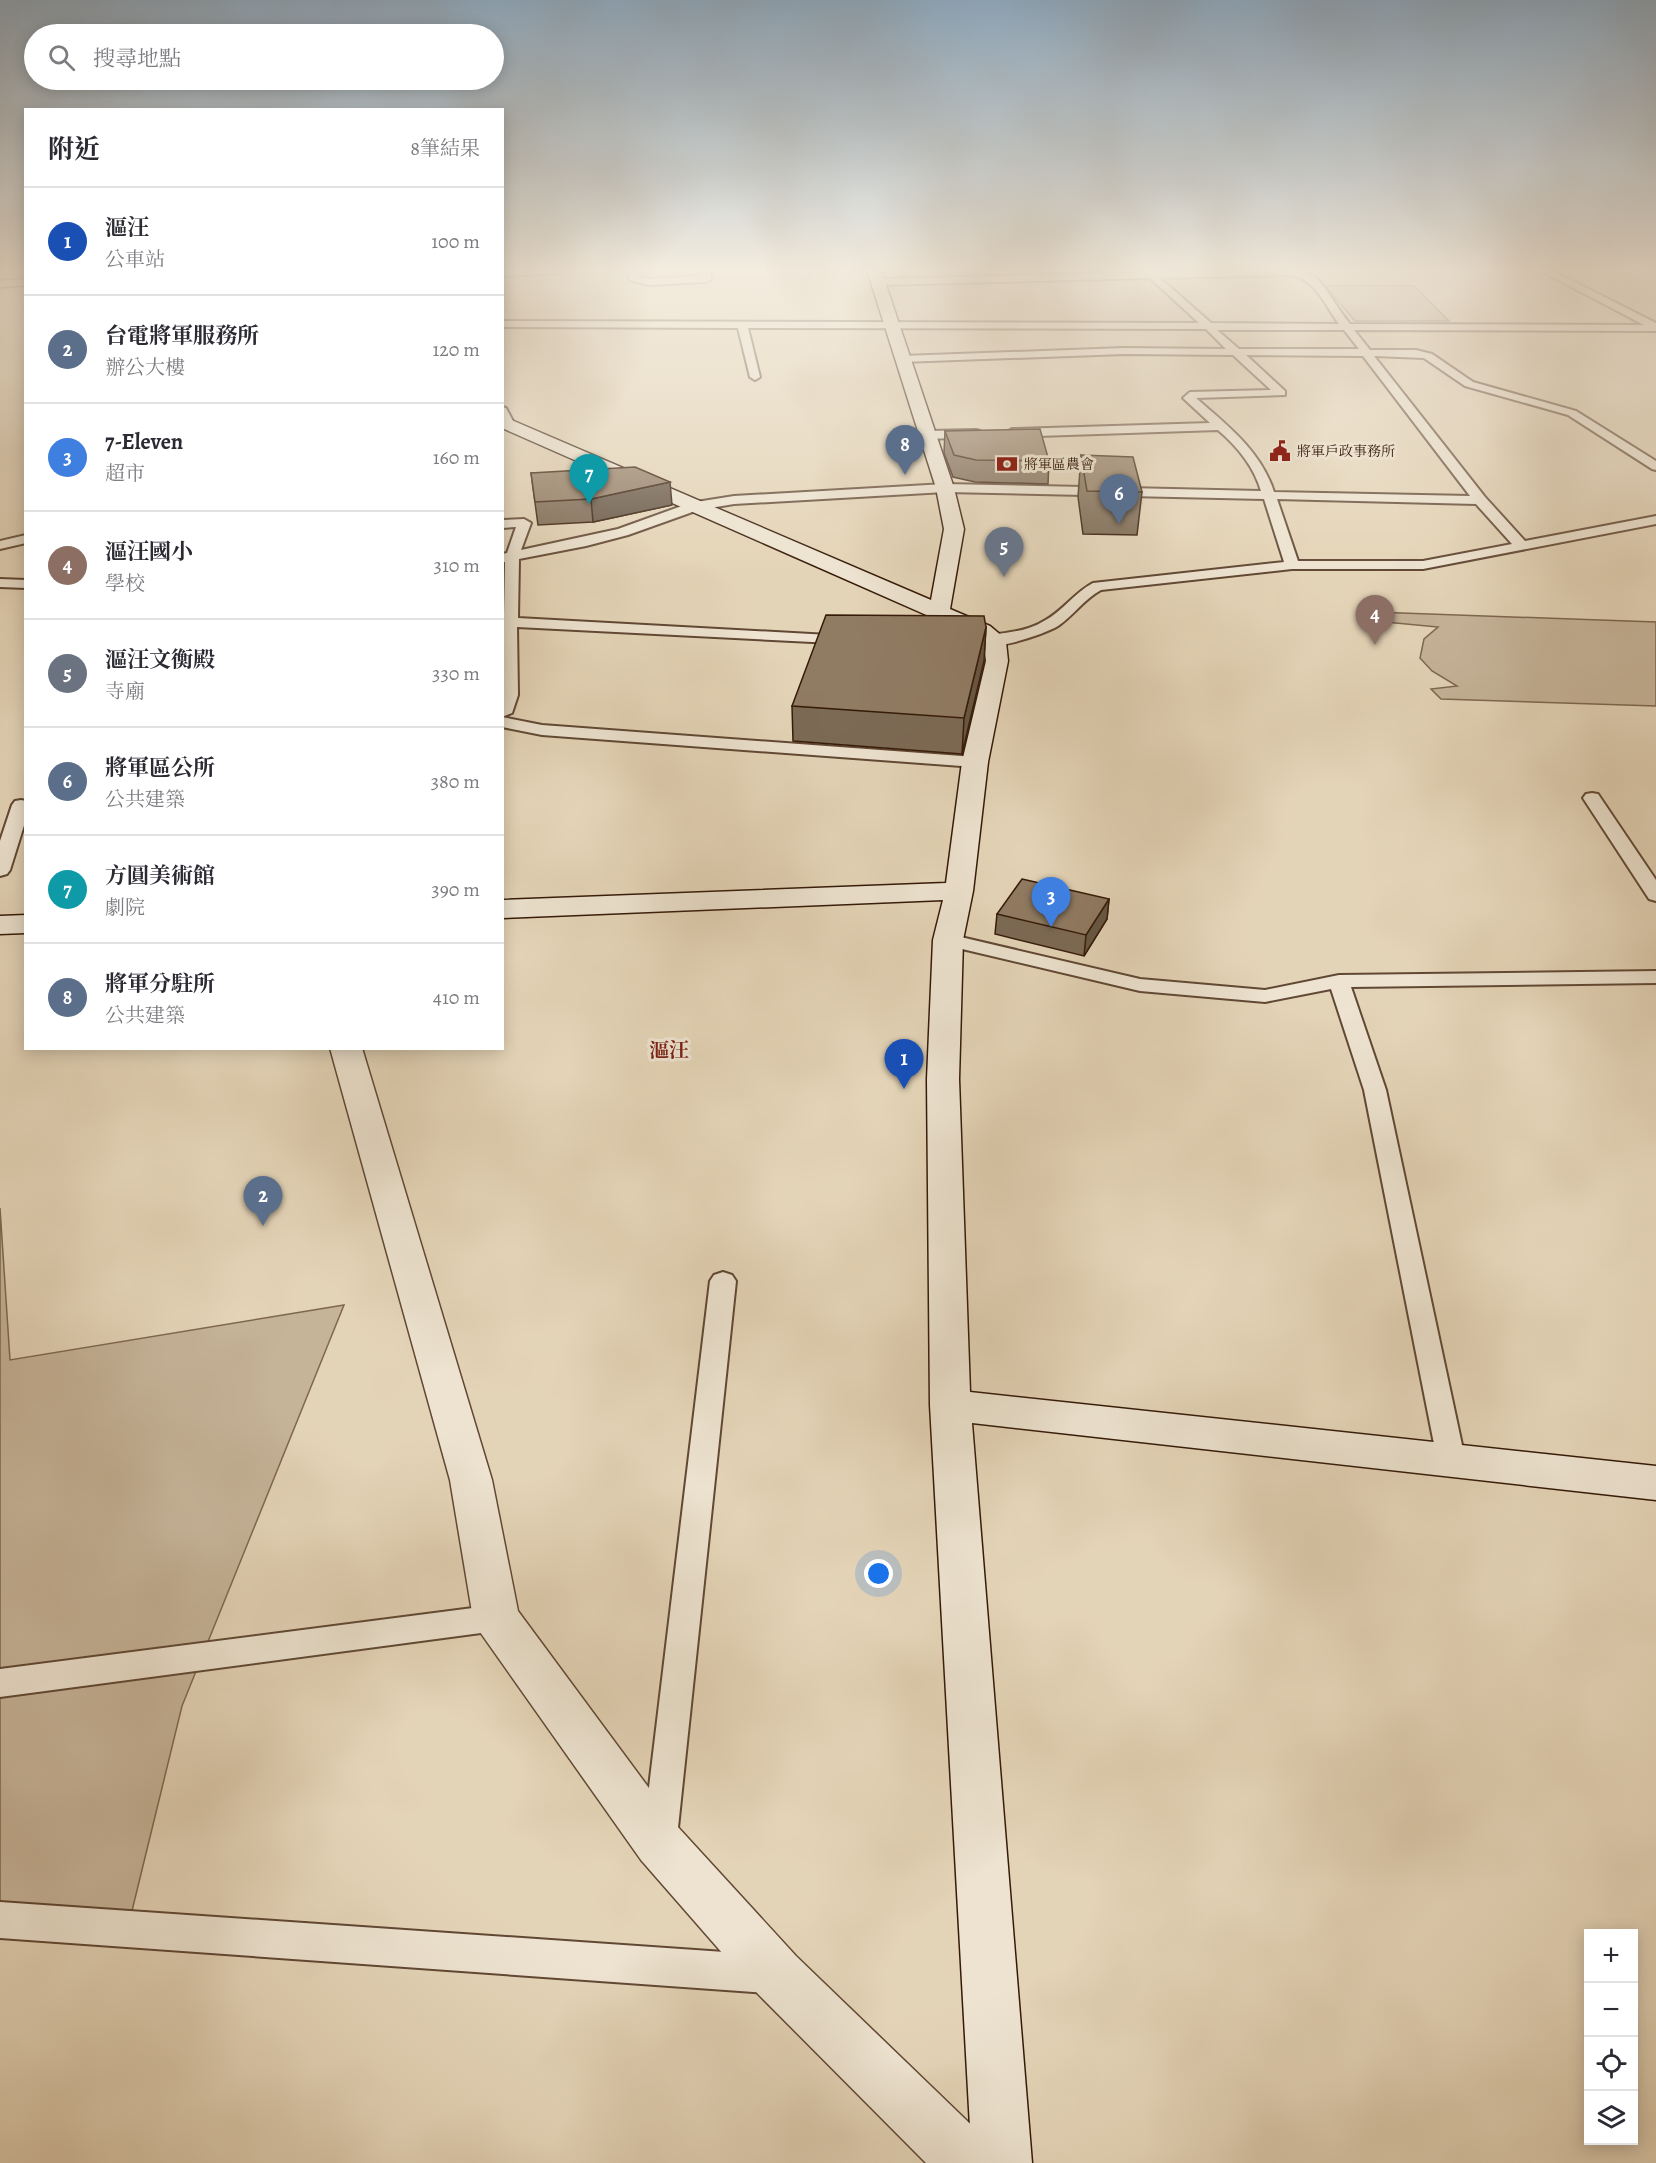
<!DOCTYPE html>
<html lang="zh-TW">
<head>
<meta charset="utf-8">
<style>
	body { margin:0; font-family:Alegreya,"Noto Serif TC",serif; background:#f7f7f7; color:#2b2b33 }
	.controls { position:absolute; right:18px; bottom:18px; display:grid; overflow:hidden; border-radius:0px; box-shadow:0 3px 15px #0003 }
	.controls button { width:54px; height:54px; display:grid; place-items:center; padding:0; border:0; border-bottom:2px solid #e1e1e2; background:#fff; color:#2b2b33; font:30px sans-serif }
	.you { position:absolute; left:879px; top:1574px; width:21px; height:21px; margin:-15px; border:4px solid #fff; border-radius:50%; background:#1a73e8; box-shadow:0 0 0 9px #1a73e833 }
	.badge { display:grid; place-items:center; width:39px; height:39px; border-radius:50%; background:#ea580c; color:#fff; font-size:20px; font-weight:700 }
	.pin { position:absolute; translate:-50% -50px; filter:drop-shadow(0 2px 3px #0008) }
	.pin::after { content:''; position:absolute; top:32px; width:21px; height:18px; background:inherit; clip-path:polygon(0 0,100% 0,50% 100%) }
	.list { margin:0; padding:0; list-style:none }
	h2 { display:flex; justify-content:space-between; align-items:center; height:78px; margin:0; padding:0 24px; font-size:26px }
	h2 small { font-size:20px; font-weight:400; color:#7c7c81 }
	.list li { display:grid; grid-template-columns:39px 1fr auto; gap:18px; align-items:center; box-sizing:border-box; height:108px; padding:0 24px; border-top:2px solid #e1e1e2 }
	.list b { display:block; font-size:22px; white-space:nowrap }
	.list p { margin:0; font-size:20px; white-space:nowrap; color:#7c7c81 }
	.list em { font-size:20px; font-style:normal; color:#7c7c81 }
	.icon { flex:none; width:33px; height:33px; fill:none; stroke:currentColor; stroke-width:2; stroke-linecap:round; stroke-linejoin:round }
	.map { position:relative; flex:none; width:1656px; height:2163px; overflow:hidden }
	.search { position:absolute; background:#fff; box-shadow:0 3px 15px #0003; left:24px; top:24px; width:480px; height:66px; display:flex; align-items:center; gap:15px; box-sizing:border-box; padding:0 21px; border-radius:33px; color:#7c7c81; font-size:22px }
	.panel { position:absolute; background:#fff; box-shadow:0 3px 15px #0003; left:24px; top:108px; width:480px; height:942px; border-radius:0px }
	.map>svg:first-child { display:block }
	.green { fill:#c6b499; stroke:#7e6750; stroke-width:1.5 }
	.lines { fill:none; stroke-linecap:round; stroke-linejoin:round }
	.lane-casing { stroke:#614834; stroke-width:4 }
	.street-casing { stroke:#614834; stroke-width:3 }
	.secondary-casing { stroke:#351a08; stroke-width:3 }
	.lane { fill:#ede3d0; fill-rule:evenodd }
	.street { fill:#ede3d0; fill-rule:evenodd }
	.secondary { fill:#ede3d0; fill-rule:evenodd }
	.wall { fill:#7c6a55; stroke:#351a08; stroke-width:1.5 }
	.shaded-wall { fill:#655645; stroke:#351a08; stroke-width:1.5 }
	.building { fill:#907b63; stroke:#351a08; stroke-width:1.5 }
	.labels { text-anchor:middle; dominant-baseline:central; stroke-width:6; stroke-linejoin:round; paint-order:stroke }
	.far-poi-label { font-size:14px; fill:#351a08; stroke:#ede3d0; text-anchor:start }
	.quarter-label { font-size:20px; font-weight:bold; fill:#7a1f14; stroke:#ede3d0 }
</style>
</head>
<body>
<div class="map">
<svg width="1656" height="2163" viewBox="0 0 1656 2163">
	<rect width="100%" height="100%" fill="#e4d4b7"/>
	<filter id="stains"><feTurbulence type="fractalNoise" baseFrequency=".00333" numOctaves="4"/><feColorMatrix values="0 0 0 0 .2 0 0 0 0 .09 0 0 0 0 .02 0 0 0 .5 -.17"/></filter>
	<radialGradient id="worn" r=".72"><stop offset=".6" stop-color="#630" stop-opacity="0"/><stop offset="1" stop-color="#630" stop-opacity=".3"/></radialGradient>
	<path class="green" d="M1325,286H1414L1449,321H1355Z
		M1374,612L1656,622V706L1441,699L1431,689L1457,686L1432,671L1420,658L1424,639L1438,627L1375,621Z
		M0,1208L10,1360L344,1305L182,1706L130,1919L0,1914Z"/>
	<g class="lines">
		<defs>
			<path id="lane" d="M502,270H562L558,273L502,276Z
				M626,270H635L637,276L648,279L701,276L700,270H710L711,279L706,282L648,285L630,280Z
				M1232,270C1253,270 1301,264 1316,278C1329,291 1338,310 1350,324L1644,325L1539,270H1551L1656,323V331L1354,330L1370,350H1416L1432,354L1473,382L1576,411L1656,461V470L1652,469L1568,415L1465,386L1424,358L1374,356L1485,497L1525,541L1656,516V524L1423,569H1292L1101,590C1084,599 1074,615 1058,626C1043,635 981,656 968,642L971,639C996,632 1021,635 1044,621C1063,611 1074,593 1093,583L1284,562L1264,499L945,492L734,504L698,510L628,535L586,546L519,559L518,618L847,636L855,641L852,644L517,627L518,695L512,713L502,717L505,562H502V554L507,553L516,527L502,528V520L524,519L531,523L521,550L618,529L690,503L734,496L945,484L1261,491C1254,467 1237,446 1218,430L1012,437L1006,433L1012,429L1210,423L1183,398L1190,392L1271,390L1233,355L1124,354L902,362L897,359L902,356L1124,348L1226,349L1206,329L748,328L760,377L755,380L750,377L738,328L502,327V321L1199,323L1150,278L877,285L872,282L877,279ZM1289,275C1315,278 1325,305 1339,324L1211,323L1160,278ZM1217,330H1344L1359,349H1239ZM1246,355L1363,356L1470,496L1274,492C1261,451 1227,425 1196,398L1285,395V391ZM1277,499L1476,504L1512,544L1423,561H1298Z
				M26,279V285L0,287V281Z
				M502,407L506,408L514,423L502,428Z
				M976,430L980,431V437L928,439L922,435L928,431Z
				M26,535V543L0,549V541Z
				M0,579L26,580V588L0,587Z
				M502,717L542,725L975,757L981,758L984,762L981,766L975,767L542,735L502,727Z
				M1592,793L1598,794L1656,880V901L1649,899L1583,798L1586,794Z
				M21,800L26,801V819L10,870L7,874L0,876V841L12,805L15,801Z
				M948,934L1140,979L1265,990L1339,975L1656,971V983L1351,987L1386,1090L1465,1459L1461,1467L1451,1470L1441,1467L1437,1459L1364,1090L1331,989L1265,1002L1140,991L941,944L938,940L941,936Z
				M723,1272L732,1275L736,1281L677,1837L672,1849L660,1854L648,1849L643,1837L710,1281L714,1275Z
				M496,1605L507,1609L512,1618L507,1627L496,1631L0,1697V1669Z
				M0,1902L768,1955L781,1961L787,1974L781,1987L768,1993L0,1938Z"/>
			<path id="street" d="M330,1048H362L492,1480L518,1611L677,1826L796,1956L989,2142L998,2163H926L758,1994L641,1860L480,1632L473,1618L450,1480Z"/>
			<path id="secondary" d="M867,270H881L954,488L964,529L950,609L990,626L1003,637L1006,642L1008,661L988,762L973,891L963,940L959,1079L970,1392L1656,1466V1500L972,1423L1032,2163H972L930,1405L927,1079L933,940L943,900L502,918V900L946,883L962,762L986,661L984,644L974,636L502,428V416L931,600L944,529L936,488Z
				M26,915V933L0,934V916Z"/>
		</defs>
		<use href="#lane" class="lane-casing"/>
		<use href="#street" class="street-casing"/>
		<use href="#secondary" class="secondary-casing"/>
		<use href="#lane" class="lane"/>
		<use href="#street" class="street"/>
		<use href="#secondary" class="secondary"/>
	</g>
	<path class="wall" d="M945,431L1049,461L1048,484L975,482L953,477L944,453Z
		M1081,455L1142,492L1137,535L1083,534L1078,497Z
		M531,473L672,505L593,522L538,525Z
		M986,627L984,661L962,754L793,741L792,706Z
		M1109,899L1107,919L1084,956L995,934L997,914Z"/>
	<path class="shaded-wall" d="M670,482L672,505L593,522L591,499Z
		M986,627L984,661L962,754L964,718Z
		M1109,899L1107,919L1084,956L1086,935Z"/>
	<path class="building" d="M1040,429L1049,461L976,460L954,455L945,431Z
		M1081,455L1133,457L1142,492L1087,491Z
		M635,467L670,482L591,499L535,502L531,473Z
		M826,615L984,616L986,627L964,718L792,706Z
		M1022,879L1109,899L1086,935L997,914Z"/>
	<linearGradient id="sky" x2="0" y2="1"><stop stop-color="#8ea8bd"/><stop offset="0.47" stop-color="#f3ecdf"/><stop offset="1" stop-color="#f3ecdf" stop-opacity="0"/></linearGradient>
	<rect width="1656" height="573" fill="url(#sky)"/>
	<defs>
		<symbol id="civic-bare" viewBox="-9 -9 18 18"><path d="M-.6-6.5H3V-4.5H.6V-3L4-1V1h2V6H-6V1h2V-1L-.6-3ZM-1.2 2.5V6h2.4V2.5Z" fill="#8f2418" stroke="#ede3d0" stroke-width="2.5" paint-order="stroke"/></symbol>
		<symbol id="bank-bare" viewBox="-9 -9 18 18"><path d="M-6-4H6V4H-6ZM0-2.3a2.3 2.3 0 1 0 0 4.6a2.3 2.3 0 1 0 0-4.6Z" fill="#8f2418" stroke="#ede3d0" stroke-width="2.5" paint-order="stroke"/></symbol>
	</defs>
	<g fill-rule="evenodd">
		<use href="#civic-bare" x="1265" y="436" width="30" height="30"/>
		<use href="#bank-bare" x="992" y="449" width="30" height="30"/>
	</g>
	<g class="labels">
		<g class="far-poi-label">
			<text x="1297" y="451">將軍戶政事務所</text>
			<text x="1024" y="464">將軍區農會</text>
		</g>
		<g class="quarter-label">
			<text x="669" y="1050">漚汪</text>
		</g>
	</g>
	<rect width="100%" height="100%" filter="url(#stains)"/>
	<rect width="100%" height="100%" fill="url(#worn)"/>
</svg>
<div class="controls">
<button>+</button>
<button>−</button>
<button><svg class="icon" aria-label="locate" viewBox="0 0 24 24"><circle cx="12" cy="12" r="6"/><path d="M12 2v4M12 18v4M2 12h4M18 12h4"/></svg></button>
<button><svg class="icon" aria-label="layers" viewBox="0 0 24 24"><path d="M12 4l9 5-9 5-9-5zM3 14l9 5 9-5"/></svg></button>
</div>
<div class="you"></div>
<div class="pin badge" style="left:904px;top:1089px;background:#1a4fb4">1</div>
<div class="pin badge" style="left:263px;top:1226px;background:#5c6f8a">2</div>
<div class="pin badge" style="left:1051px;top:927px;background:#3f7fe0">3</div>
<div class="pin badge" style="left:1375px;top:645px;background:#8d6e63">4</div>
<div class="pin badge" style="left:1004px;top:577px;background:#6b7280">5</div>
<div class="pin badge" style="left:1119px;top:524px;background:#5c6f8a">6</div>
<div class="pin badge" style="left:589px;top:504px;background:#0f9aa8">7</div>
<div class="pin badge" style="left:905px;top:475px;background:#5c6f8a">8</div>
<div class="search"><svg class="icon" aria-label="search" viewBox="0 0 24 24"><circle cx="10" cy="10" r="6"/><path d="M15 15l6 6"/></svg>搜尋地點</div>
<section class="panel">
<h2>附近<small>8筆結果</small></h2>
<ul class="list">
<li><span class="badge" style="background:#1a4fb4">1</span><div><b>漚汪</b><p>公車站</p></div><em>100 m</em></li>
<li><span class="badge" style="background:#5c6f8a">2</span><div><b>台電將軍服務所</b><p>辦公大樓</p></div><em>120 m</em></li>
<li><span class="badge" style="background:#3f7fe0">3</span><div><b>7-Eleven</b><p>超市</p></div><em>160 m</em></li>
<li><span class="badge" style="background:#8d6e63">4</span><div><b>漚汪國小</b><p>學校</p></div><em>310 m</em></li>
<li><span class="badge" style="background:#6b7280">5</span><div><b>漚汪文衡殿</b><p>寺廟</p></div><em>330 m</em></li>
<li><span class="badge" style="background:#5c6f8a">6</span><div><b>將軍區公所</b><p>公共建築</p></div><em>380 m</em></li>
<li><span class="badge" style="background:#0f9aa8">7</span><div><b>方圓美術館</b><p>劇院</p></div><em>390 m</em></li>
<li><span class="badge" style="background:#5c6f8a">8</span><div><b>將軍分駐所</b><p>公共建築</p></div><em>410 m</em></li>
</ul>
</section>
</div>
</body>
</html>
